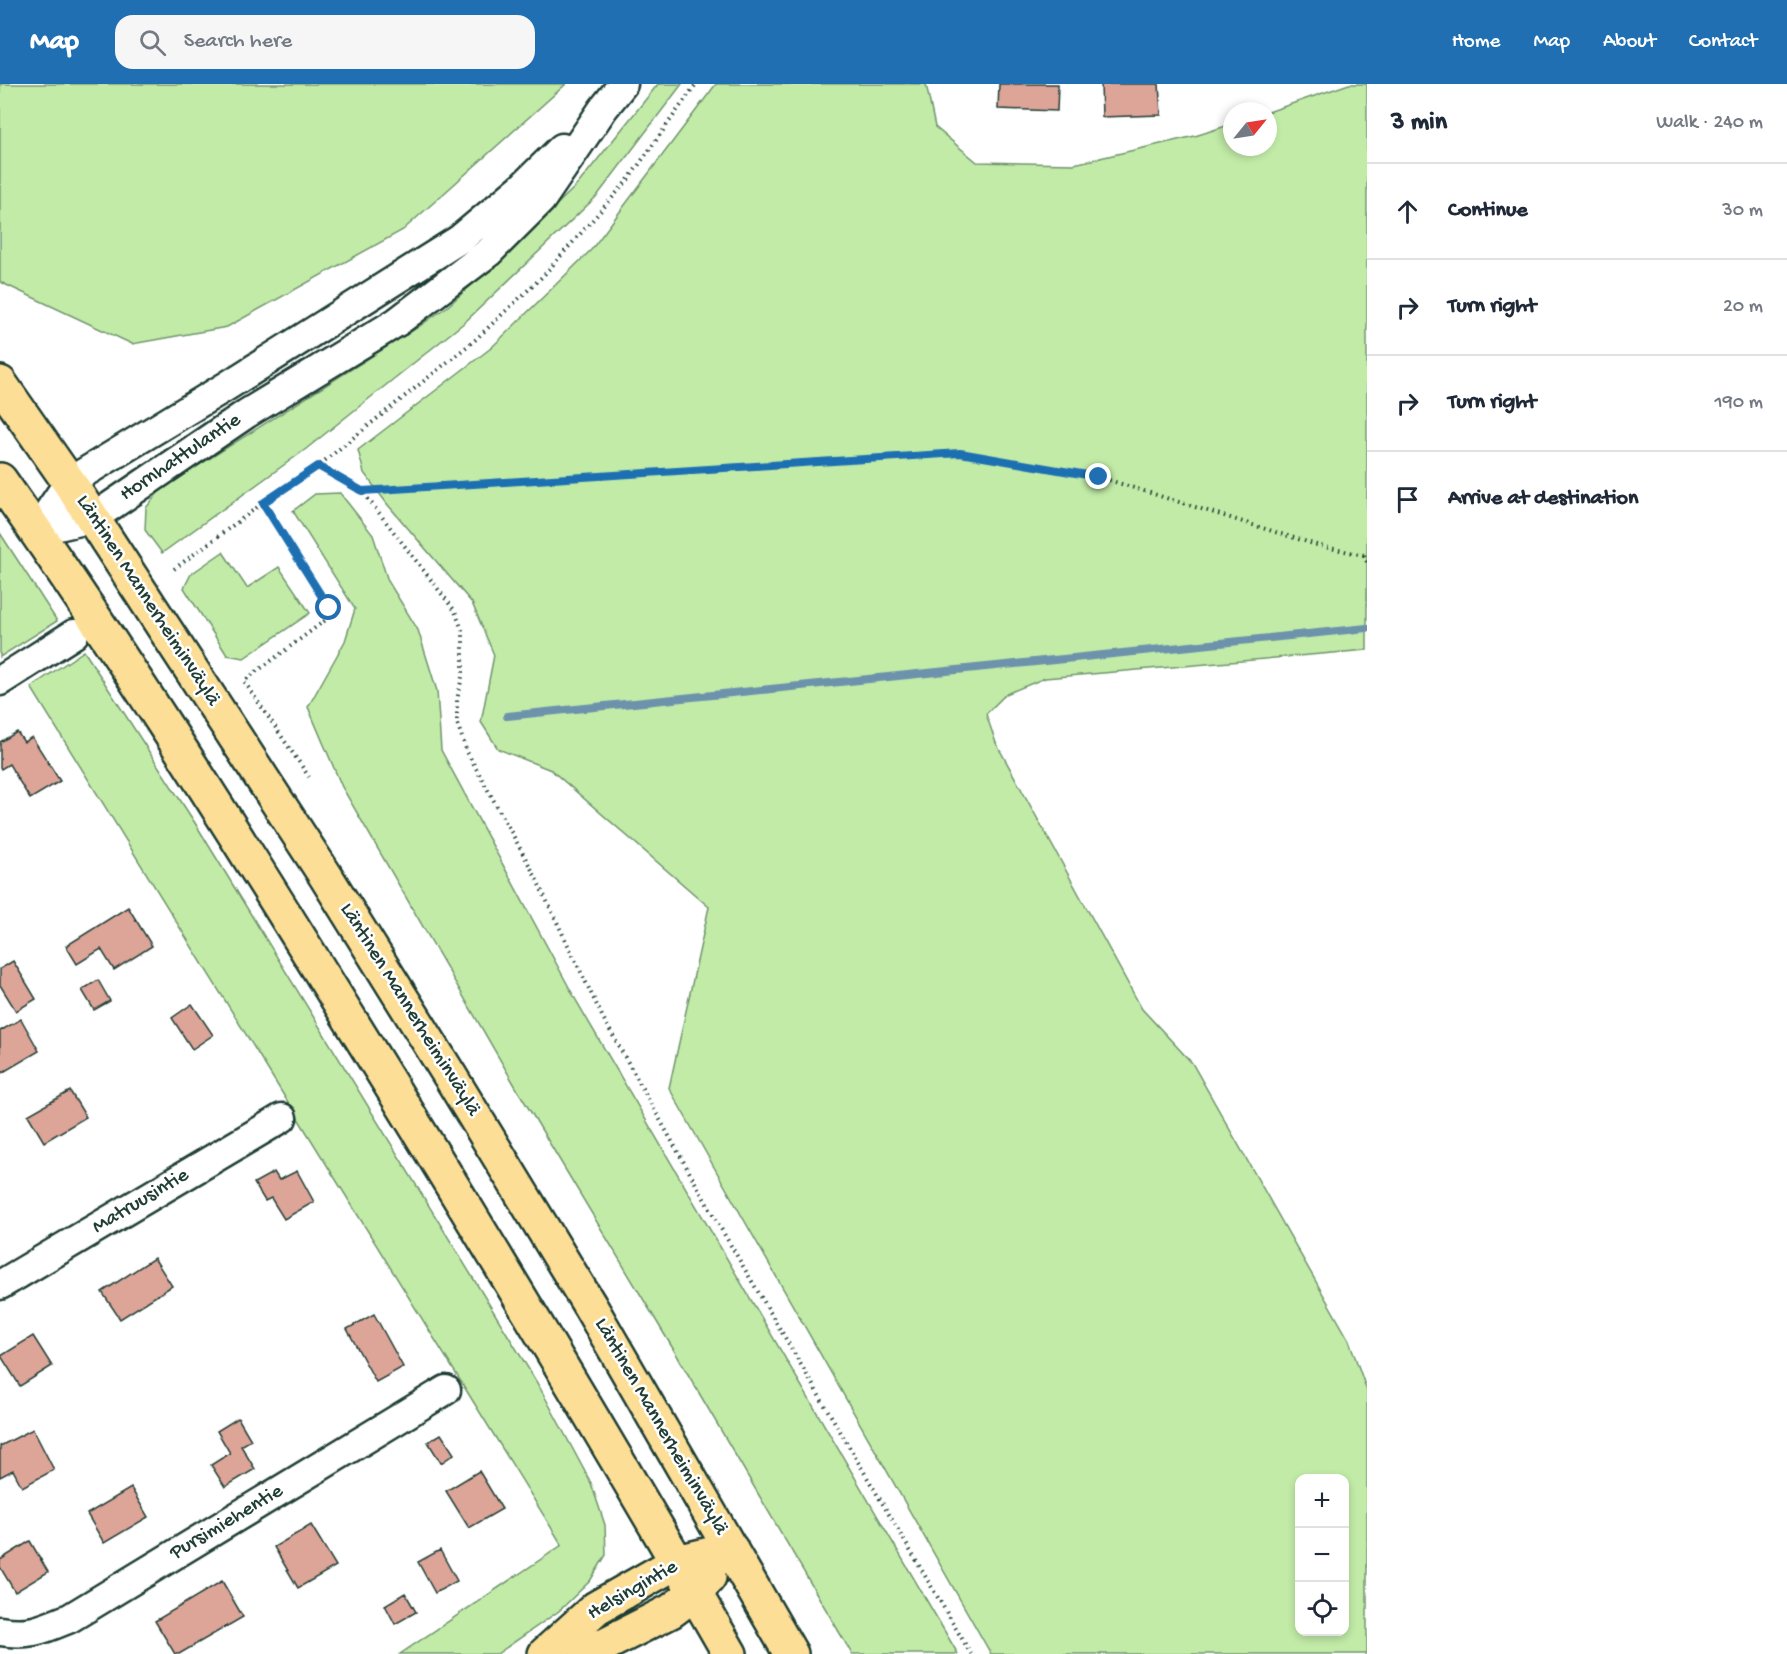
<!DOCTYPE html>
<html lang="en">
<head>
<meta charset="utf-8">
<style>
	body { margin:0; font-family:"Gochi Hand",sans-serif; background:#f6f6f7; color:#1f2937 }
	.controls { position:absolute; right:18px; bottom:18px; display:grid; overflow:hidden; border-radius:12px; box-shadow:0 3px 9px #0003 }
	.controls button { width:54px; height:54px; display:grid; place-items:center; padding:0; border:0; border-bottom:2px solid #e0e1e3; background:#fff; color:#1f2937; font:30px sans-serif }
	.compass { position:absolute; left:1223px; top:18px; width:54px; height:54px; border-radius:50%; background:#fff; box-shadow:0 3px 9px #0003; rotate:60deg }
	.stop { position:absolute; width:18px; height:18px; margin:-14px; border:4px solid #1f6fb2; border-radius:50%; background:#fff }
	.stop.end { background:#1f6fb2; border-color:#fff; box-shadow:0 2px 6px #0008 }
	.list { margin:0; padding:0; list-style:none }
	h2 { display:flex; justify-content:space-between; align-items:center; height:78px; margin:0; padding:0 24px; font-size:26px }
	h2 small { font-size:20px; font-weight:400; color:#747a83 }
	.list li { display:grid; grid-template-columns:39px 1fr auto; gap:18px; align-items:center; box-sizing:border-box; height:96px; padding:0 24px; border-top:2px solid #e0e1e3 }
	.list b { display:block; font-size:22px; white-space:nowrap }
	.list em { font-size:20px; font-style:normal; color:#747a83 }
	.icon { flex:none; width:33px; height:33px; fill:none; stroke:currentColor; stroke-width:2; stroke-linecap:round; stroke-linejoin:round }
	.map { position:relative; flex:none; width:1367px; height:1570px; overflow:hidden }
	header { display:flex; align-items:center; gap:36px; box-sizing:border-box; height:84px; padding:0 30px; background:#1f6fb2; color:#fff }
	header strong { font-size:28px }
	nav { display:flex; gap:33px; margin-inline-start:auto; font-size:21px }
	.search { width:420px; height:54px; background:#f6f6f7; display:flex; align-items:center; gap:15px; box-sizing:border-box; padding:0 21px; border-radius:18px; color:#747a83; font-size:22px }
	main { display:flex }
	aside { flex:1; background:#fff }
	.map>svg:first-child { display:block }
	.green { fill:#c2eba7; stroke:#70946e; stroke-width:1.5; fill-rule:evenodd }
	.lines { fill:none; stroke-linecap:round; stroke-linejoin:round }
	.stream { stroke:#6c93ab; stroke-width:8 }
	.building { fill:#dda498; stroke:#1f3d34; stroke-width:1.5 }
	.minor-casing { stroke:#1f3d34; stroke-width:33 }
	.major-casing { stroke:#1f3d34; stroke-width:38 }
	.path { stroke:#1f3d34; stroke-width:4; stroke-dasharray:1.5 4.5; stroke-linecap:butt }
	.minor { stroke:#fff; stroke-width:28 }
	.major { stroke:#fdde96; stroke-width:33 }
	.route { stroke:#1f6fb2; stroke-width:8 }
	.labels { text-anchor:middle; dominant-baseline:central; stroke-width:5; stroke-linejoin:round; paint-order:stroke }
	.street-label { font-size:21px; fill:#1f3d34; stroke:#fff }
</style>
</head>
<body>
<header>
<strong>Map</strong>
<div class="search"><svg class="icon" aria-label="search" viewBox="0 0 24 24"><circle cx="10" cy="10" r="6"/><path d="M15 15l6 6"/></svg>Search here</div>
<nav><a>Home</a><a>Map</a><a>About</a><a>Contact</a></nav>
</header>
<main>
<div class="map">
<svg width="1367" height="1570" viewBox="0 0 1367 1570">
	<rect width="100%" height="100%" fill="#fff"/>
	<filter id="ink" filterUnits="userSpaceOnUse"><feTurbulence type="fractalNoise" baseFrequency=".0167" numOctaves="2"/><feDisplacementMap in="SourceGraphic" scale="12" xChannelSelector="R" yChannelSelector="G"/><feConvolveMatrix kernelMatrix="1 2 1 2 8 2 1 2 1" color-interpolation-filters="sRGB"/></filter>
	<g filter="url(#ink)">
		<path class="green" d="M0,0H566L403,146L227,243L132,260L0,198Z
			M658,0H682L597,112L465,238L306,365L162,469L145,446L146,424L161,405L417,244L448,222L505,171L578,100Z
			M716,0H926L935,43L977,78L1074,80L1195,52L1232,40V63H1268V28L1349,0H1367V566L1045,594L1006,610L986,630L996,659L1142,925L1192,979L1349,1256L1367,1307V1570H991L669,1004L709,823L551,686L498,665L481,638L494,571L472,519L388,421L364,389L358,366L491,264L591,166ZM1300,1394H1344V1548H1300Z
			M340,409L373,451L388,497L418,546L437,607L441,666L577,918L958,1570H852L675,1268L517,1005L342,703L308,623L345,557L355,525L293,427L315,410Z
			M0,449L57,537L0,573Z
			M223,468L247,504L279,483L310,529L244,574L227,571L184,504L191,490Z
			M84,567L195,739L539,1302L591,1399L605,1441L606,1471L590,1497L559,1527L497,1570H400L562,1461L31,603Z"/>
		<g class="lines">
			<path class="stream" d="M507,632L1367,544"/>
		</g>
		<path class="building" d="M999,0H1058L1057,27L998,25Z
			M1101,0H1159L1161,31L1102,33Z
			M17,648L24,658L32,653L60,697L30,715L9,680L1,685L0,683V658Z
			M128,823L152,862L114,886L101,865L77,880L66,862Z
			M13,877L36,915L16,927L0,901V885Z
			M98,896L110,917L94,926L82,906Z
			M192,920L213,951L192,965L172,934Z
			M21,935L39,967L0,990V947Z
			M70,1007L86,1033L44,1058L28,1031Z
			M297,1087L314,1118L284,1135L271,1114L265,1117L254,1099L274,1088L279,1096Z
			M154,1174L172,1202L120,1235L102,1208Z
			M374,1230L403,1283L376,1298L347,1245Z
			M33,1252L52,1282L20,1302L1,1272Z
			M238,1334L251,1356L241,1362L255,1385L225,1403L211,1381L230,1369L217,1347Z
			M33,1345L54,1386L22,1403L13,1386L0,1393V1362Z
			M441,1350L454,1370L441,1379L428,1358Z
			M479,1387L502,1425L469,1444L446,1407Z
			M131,1404L148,1433L104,1459L87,1430Z
			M311,1441L336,1482L298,1504L274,1463Z
			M30,1457L48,1488L15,1508L0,1483V1476Z
			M440,1466L457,1497L435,1509L418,1478Z
			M222,1497L243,1533L179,1570H175L155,1537Z
			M405,1509L416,1528L395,1540L385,1521Z"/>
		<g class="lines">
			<defs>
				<path id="minor" d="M36,447L93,434L246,330L397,238L489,168L541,116L603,25L623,0
					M36,447L69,398L227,302L460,155L522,103L562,64
					M0,597L74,550
					M0,1201L282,1034
					M0,1547C30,1552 43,1545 70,1534L446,1306"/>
				<path id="major" d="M0,299L69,398L325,791L450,992L590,1222L791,1570
					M0,396C117,562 226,735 333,908C469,1127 602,1347 730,1570
					M545,1570L596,1524L677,1478L731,1465
					M586,1570L671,1527L695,1509L709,1493"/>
			</defs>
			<use href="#minor" class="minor-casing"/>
			<use href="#major" class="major-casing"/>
			<path class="path" d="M318,382L362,407L455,527L463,549V588L457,616V639L467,668L532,786L602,932L720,1143L971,1570
				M363,407L960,369L1099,393L1320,462L1364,471L1367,469
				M263,419L329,524L327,535L244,597L309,693
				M1364,471L1367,478
				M174,485L263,419L318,382L475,256L543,192L628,96L696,0"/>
			<use href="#minor" class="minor"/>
			<use href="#major" class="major"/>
		</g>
	</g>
	<g class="lines" filter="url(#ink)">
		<path class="route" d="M329,524L263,419L318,382L362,407L960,369L1099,393"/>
	</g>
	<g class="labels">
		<g class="street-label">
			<text transform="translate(181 374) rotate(-34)">Hornhattulantie</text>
			<text transform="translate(147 517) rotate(57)">Läntinen Mannerheiminväylä</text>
			<text transform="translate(409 926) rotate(58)">Läntinen Mannerheiminväylä</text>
			<text transform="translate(141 1118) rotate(-31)">Matruusintie</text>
			<text transform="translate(660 1343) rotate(60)">Läntinen Mannerheiminväylä</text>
			<text transform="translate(227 1439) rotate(-31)">Pursimiehentie</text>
			<text transform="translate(633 1507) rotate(-30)">Helsingintie</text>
		</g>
	</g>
</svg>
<div class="controls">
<button>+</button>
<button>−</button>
<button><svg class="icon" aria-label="locate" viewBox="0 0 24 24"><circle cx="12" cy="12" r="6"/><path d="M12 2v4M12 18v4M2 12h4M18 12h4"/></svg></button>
</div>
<svg class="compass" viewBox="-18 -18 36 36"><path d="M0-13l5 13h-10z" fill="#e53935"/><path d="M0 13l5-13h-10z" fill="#747a83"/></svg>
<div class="stop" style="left:329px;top:524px"></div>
<div class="stop end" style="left:1099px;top:393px"></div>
</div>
<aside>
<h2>3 min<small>Walk · 240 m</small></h2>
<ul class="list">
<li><svg class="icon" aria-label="ahead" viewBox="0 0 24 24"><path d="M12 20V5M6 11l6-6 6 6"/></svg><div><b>Continue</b></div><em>30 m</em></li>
<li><svg class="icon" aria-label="right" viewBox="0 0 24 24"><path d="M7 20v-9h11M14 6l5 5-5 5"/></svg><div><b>Turn right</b></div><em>20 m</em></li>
<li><svg class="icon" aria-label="right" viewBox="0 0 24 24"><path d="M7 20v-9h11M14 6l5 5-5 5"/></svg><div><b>Turn right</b></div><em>190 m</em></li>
<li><svg class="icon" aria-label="arrive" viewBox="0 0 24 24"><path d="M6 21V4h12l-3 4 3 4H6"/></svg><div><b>Arrive at destination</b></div></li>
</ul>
</aside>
</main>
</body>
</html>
